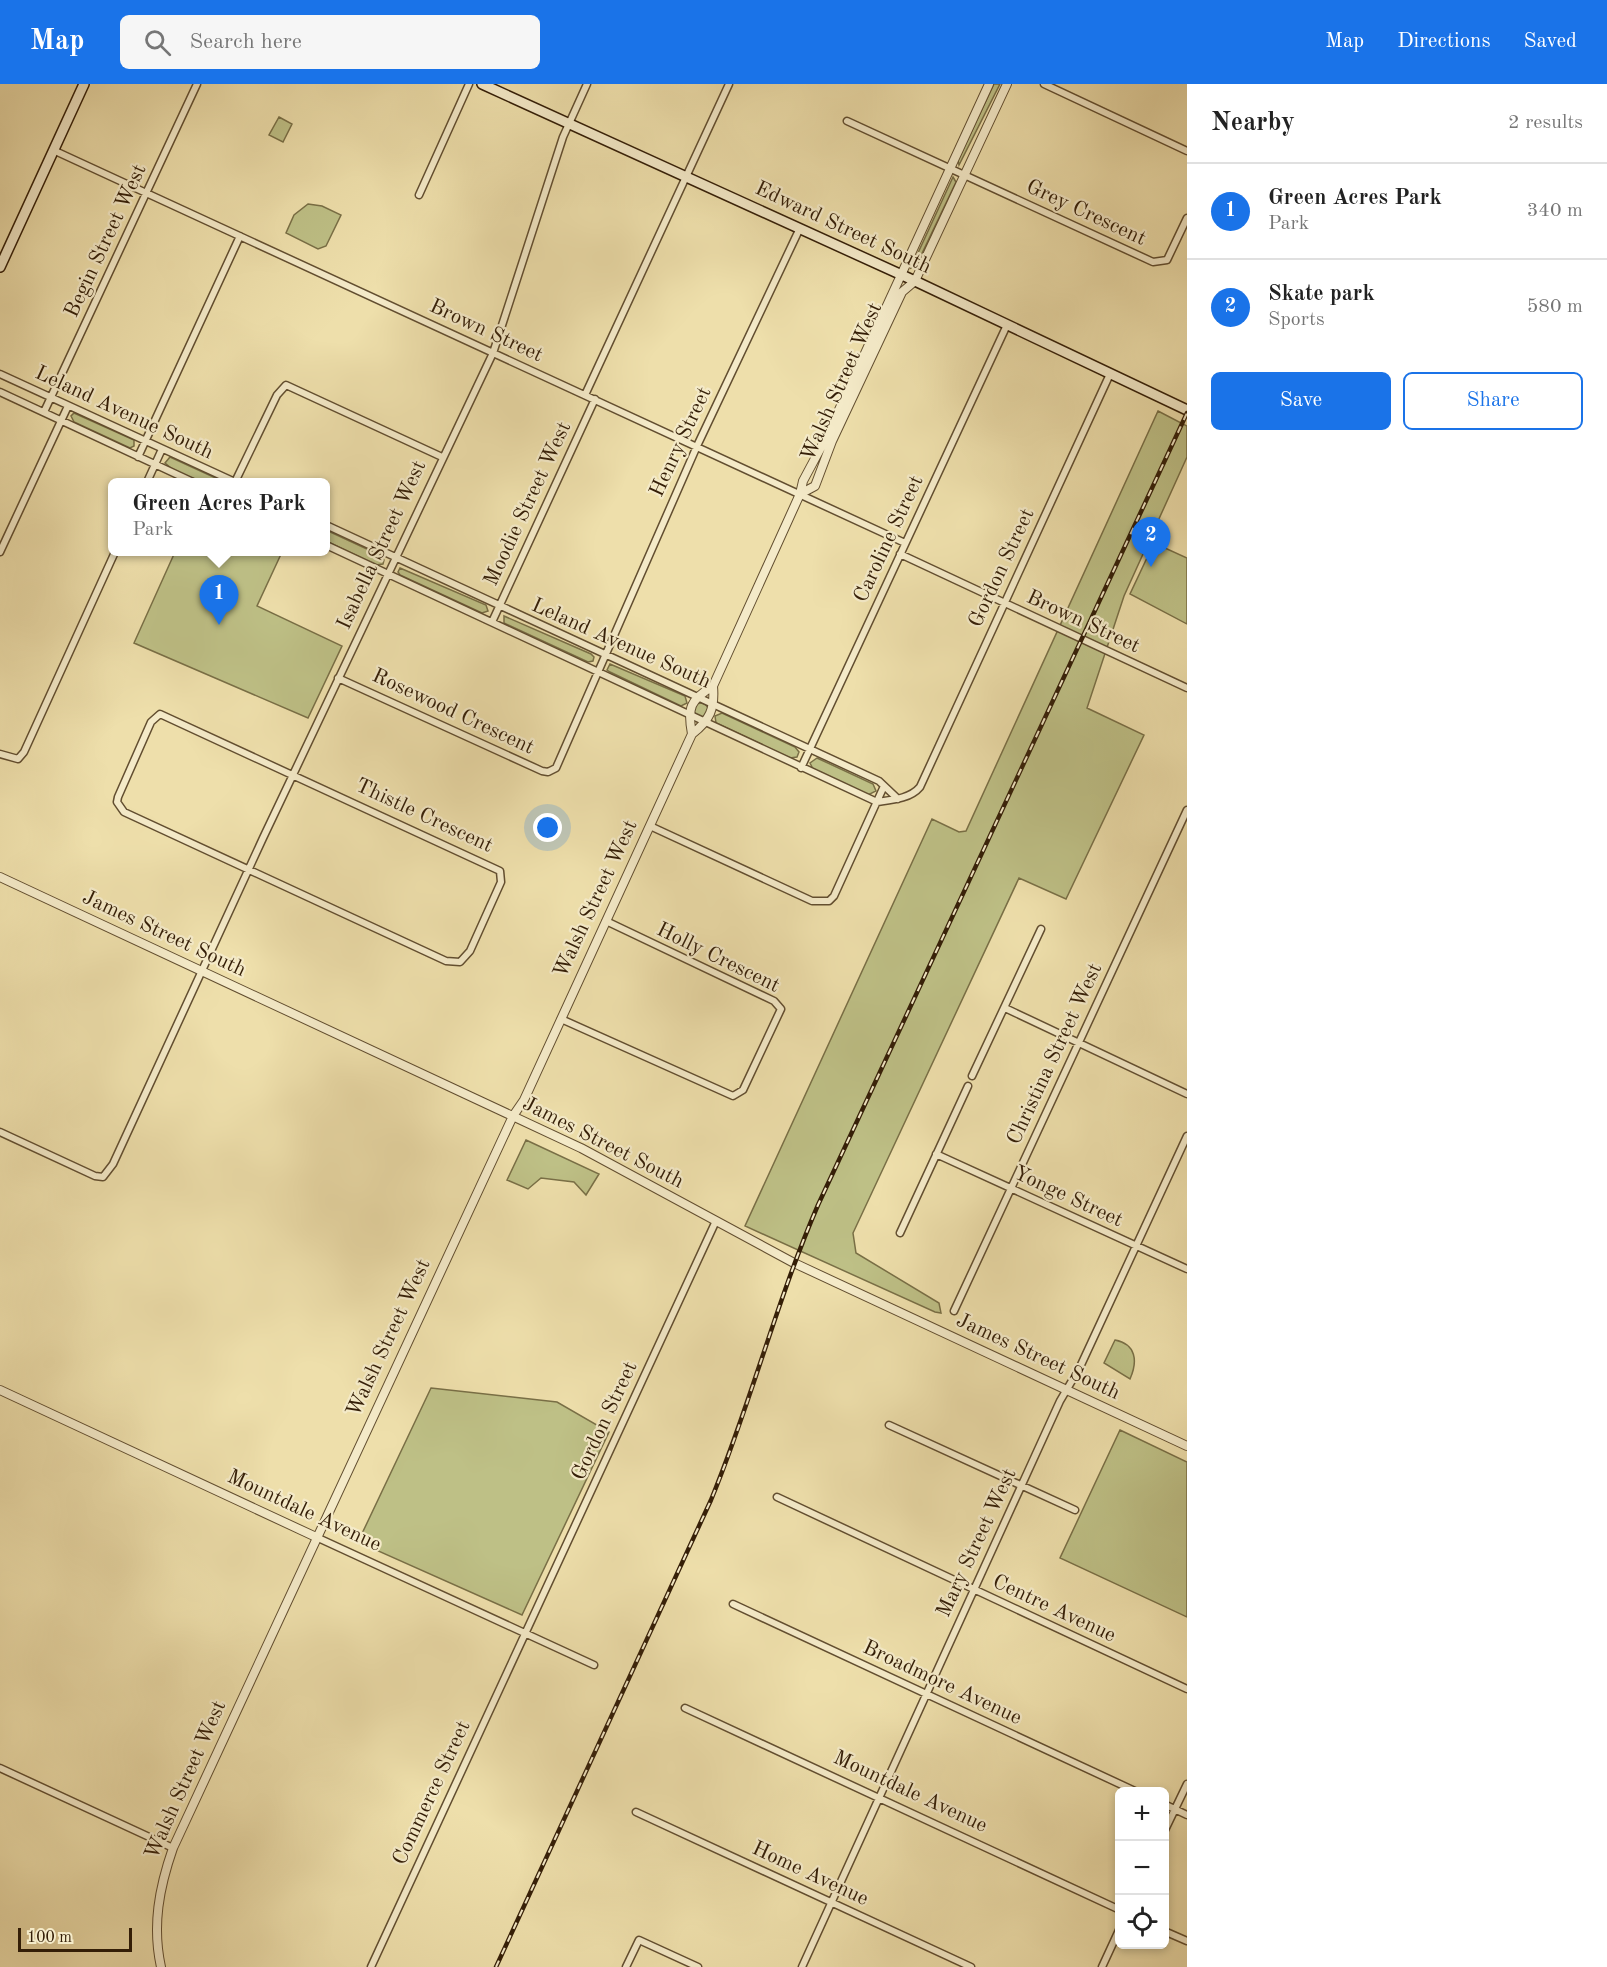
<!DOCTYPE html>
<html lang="en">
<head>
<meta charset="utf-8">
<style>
	body { margin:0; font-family:"Old Standard TT",serif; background:#f6f6f6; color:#222 }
	.controls { position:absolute; right:18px; bottom:18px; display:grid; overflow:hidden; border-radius:9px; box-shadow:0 3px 9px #0003 }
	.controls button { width:54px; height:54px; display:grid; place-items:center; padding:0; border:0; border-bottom:2px solid #e0e0e0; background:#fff; color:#222; font:30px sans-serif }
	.scale { position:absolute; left:18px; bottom:15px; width:114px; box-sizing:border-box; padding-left:6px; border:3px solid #341e07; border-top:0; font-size:16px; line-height:21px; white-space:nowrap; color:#341e07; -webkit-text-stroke:4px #f4eac8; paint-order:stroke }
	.you { position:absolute; left:548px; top:744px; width:21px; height:21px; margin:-15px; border:4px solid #fff; border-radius:50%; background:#1a73e8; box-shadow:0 0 0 9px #1a73e833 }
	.badge { display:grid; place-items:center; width:39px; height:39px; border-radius:50%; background:#1a73e8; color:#fff; font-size:20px; font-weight:700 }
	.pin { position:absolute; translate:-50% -50px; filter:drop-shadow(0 2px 3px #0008) }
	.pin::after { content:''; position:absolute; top:32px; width:21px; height:18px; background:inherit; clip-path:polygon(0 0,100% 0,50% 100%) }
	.popup { position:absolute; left:108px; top:394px; width:222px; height:78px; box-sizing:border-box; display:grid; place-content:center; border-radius:9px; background:#fff; filter:drop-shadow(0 2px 4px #0005); font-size:20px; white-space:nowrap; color:#767676 }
	.popup b { font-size:22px; color:#222 }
	.popup::after { content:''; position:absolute; left:50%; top:100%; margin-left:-12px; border:12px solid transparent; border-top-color:#fff }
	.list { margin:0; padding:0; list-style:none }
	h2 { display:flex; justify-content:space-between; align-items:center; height:78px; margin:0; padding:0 24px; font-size:26px }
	h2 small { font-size:20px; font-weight:400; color:#767676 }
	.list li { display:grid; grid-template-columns:39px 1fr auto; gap:18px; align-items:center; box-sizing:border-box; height:96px; padding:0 24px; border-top:2px solid #e0e0e0 }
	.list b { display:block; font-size:22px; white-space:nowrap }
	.list p { margin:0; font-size:20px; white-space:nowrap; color:#767676 }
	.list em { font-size:20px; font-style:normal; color:#767676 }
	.actions { display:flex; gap:12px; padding:18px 24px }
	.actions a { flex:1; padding:14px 0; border:2px solid #1a73e8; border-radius:9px; text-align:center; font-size:21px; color:#1a73e8 }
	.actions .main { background:#1a73e8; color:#fff }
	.icon { flex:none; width:33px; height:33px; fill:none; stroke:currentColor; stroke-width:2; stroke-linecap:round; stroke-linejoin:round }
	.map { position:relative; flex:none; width:1187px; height:1883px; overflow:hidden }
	header { display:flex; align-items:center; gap:36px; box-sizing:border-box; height:84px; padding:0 30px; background:#1a73e8; color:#fff }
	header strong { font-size:28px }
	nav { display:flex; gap:33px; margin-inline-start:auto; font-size:21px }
	.search { width:420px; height:54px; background:#f6f6f6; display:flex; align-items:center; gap:15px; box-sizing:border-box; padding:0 21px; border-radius:9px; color:#767676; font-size:22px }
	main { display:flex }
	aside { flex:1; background:#fff }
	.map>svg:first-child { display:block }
	.green { fill:#bec086; stroke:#796f46; stroke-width:1.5 }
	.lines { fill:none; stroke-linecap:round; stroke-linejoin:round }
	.minor-casing { stroke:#624e30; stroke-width:9 }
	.tertiary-casing { stroke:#624e30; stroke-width:10 }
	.secondary-casing { stroke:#341e07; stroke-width:12 }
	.minor { stroke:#f4eac8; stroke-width:6 }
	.tertiary { stroke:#f4eac8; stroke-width:8 }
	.secondary { stroke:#f4eac8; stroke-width:9 }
	.rail-casing { stroke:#341e07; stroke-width:4.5 }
	.rail { stroke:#f4eac8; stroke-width:2; stroke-dasharray:7; stroke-linecap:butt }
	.labels { text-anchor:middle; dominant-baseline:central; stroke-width:4.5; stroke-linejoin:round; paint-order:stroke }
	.street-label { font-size:21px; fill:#341e07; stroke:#f4eac8 }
</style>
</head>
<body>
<header>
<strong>Map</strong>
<div class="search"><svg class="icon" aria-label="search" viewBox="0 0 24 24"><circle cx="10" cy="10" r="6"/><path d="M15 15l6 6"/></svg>Search here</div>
<nav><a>Map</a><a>Directions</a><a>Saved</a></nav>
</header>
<main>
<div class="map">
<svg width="1187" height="1883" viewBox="0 0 1187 1883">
	<rect width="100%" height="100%" fill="#eedfab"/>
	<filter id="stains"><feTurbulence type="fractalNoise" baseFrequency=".00333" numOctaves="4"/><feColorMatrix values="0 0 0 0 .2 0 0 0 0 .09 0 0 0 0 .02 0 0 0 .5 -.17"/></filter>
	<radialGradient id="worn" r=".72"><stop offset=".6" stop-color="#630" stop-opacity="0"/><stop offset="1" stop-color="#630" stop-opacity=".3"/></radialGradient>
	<path class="green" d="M994,0H1000L959,81L958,76Z
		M279,33L292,40L283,58L269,51Z
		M953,93L956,98L916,182L911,184Z
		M308,120L322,122L341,131L326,162L318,165L286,149L294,131Z
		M1158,327L1187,342V373L1124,512L1087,624L1144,651L1066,815L1019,794L853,1149L856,1169L939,1219L941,1229L935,1228L745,1142L932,735L959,748L966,747Z
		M74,329L134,356V362L130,364L74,338L71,332Z
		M170,373L220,396L225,398C205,399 179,393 165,379Z
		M326,446L382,472L384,476L383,480L376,481L326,457Z
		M1154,459L1187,474V540L1130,510Z
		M175,468H282L257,522L342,562L308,634L134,559Z
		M400,484L486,521L488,527L482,529L400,491L398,488Z
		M504,532L591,570L594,573L593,577L588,578L504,539Z
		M610,580L685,612L687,619L681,622L610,588L607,586Z
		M694 626a7 7 0 1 1 14 0a7 7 0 1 1-14 0Z
		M722,629L795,663L799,668L797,673L790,674L716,639L715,632Z
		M817,674L873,700L876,707L868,711L813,685L810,679Z
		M526,1056L599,1090L586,1111L574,1098L541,1094L528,1105L507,1096Z
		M1115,1256C1136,1260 1138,1277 1130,1295L1104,1279Z
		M431,1304L557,1318L609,1348L522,1531L358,1458Z
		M1120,1346L1187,1378V1533L1060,1474Z"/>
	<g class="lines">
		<defs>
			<path id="minor" d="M1044,0L1187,67
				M847,37L1153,178L1167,176L1187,134
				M53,66L905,459
				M419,111L469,0
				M0,290L235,398
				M0,308L193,398
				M585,311L729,0
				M44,328L197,0
				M138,373L240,152
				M147,398L162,365
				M235,398L277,311L286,301L442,373
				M326,441L879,697L898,715
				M326,461L877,718C891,716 910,715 920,703L1110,290
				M0,468L68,322
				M900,470L1187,604
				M492,538L595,315
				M338,594L542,687L548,688L556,684L697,362L800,144
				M160,630L500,787L501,798L470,867L460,878L446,877L124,728L117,718L118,713L151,638Z
				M0,670L18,675L24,668L115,468
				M801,684L1007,241
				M650,742L812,817H829L834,812L884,702
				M1005,924L1187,1010
				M561,935L733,1012L743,1006L781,925L774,917L606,837
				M972,992L1041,845
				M0,1048L95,1092L103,1093L113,1080L263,754L493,269L563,53L587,0
				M936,1070L1187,1185
				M900,1149L968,1002
				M954,1227L1187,726
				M889,1341L1075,1426
				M777,1413L1187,1605
				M316,1453L594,1581
				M733,1520L1137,1708
				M685,1624L1120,1826
				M0,1684L173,1764
				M1164,1720L1187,1731
				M636,1728L971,1883
				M1164,1748L1187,1700
				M1164,1847L1187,1857
				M371,1883L715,1139
				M626,1883L639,1856L698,1883
				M802,1883L1060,1317L1080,1283L1187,1052
				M1102,1883L1120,1844"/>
			<path id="tertiary" d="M800,410L815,402L832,357L902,208L915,197L1007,0
				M713,602L800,410L803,397L826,354L989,0
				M0,793L581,1064L794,1179L1187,1362
				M0,1306L316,1453
				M161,1883C152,1842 159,1804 173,1764L513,1032L524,1016L692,650C710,636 715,625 713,602C690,616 687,624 692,650"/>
			<path id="secondary" d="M482,0L915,197L1187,326
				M0,183L84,0"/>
		</defs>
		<use href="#minor" class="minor-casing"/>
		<use href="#tertiary" class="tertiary-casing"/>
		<use href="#secondary" class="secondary-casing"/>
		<use href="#minor" class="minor"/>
		<use href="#tertiary" class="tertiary"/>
		<use href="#secondary" class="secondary"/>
		<defs>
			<path id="rail" d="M496,1883L711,1416C751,1319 776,1218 818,1121L1187,329"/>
		</defs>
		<use href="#rail" class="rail-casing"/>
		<use href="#rail" class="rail"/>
	</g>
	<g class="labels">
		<g class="street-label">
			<text transform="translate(1086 129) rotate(25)">Grey Crescent</text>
			<text transform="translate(843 144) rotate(25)">Edward Street South</text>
			<text transform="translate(106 157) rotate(-65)">Begin Street West</text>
			<text transform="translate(486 247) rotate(25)">Brown Street</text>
			<text transform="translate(842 298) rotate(-66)">Walsh Street West</text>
			<text transform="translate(124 329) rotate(25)">Leland Avenue South</text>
			<text transform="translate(681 358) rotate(-65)">Henry Street</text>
			<text transform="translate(528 420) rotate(-65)">Moodie Street West</text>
			<text transform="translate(889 455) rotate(-65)">Caroline Street</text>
			<text transform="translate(382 461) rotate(-65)">Isabella Street West</text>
			<text transform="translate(1002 484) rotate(-65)">Gordon Street</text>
			<text transform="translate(1083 538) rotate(25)">Brown Street</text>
			<text transform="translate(621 560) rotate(24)">Leland Avenue South</text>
			<text transform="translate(453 628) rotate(25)">Rosewood Crescent</text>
			<text transform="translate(424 732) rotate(25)">Thistle Crescent</text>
			<text transform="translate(596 815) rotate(-65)">Walsh Street West</text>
			<text transform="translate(164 850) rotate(25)">James Street South</text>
			<text transform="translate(718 874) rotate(26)">Holly Crescent</text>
			<text transform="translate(1055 970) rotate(-65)">Christina Street West</text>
			<text transform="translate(603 1059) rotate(27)">James Street South</text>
			<text transform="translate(1068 1113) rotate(25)">Yonge Street</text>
			<text transform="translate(389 1254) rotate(-65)">Walsh Street West</text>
			<text transform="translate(1038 1273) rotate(25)">James Street South</text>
			<text transform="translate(605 1337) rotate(-65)">Gordon Street</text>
			<text transform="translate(304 1427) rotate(25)">Mountdale Avenue</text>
			<text transform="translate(977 1459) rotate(-65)">Mary Street West</text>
			<text transform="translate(1054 1525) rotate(25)">Centre Avenue</text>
			<text transform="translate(942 1599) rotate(25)">Broadmore Avenue</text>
			<text transform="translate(186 1696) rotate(-66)">Walsh Street West</text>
			<text transform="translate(910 1708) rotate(25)">Mountdale Avenue</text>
			<text transform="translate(432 1709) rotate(-65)">Commerce Street</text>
			<text transform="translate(810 1790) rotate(25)">Home Avenue</text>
		</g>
	</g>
	<rect width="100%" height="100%" filter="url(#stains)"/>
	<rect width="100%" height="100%" fill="url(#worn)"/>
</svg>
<div class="controls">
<button>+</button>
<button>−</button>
<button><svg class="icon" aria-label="locate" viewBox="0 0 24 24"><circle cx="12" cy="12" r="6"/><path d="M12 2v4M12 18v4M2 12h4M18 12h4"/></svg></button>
</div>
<div class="scale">100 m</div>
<div class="you"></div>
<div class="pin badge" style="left:219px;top:541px">1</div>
<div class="popup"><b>Green Acres Park</b>Park</div>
<div class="pin badge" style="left:1151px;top:483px">2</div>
</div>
<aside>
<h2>Nearby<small>2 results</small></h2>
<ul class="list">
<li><span class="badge">1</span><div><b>Green Acres Park</b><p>Park</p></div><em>340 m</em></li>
<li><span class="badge">2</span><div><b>Skate park</b><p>Sports</p></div><em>580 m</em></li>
</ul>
<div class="actions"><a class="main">Save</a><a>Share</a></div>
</aside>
</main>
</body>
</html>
